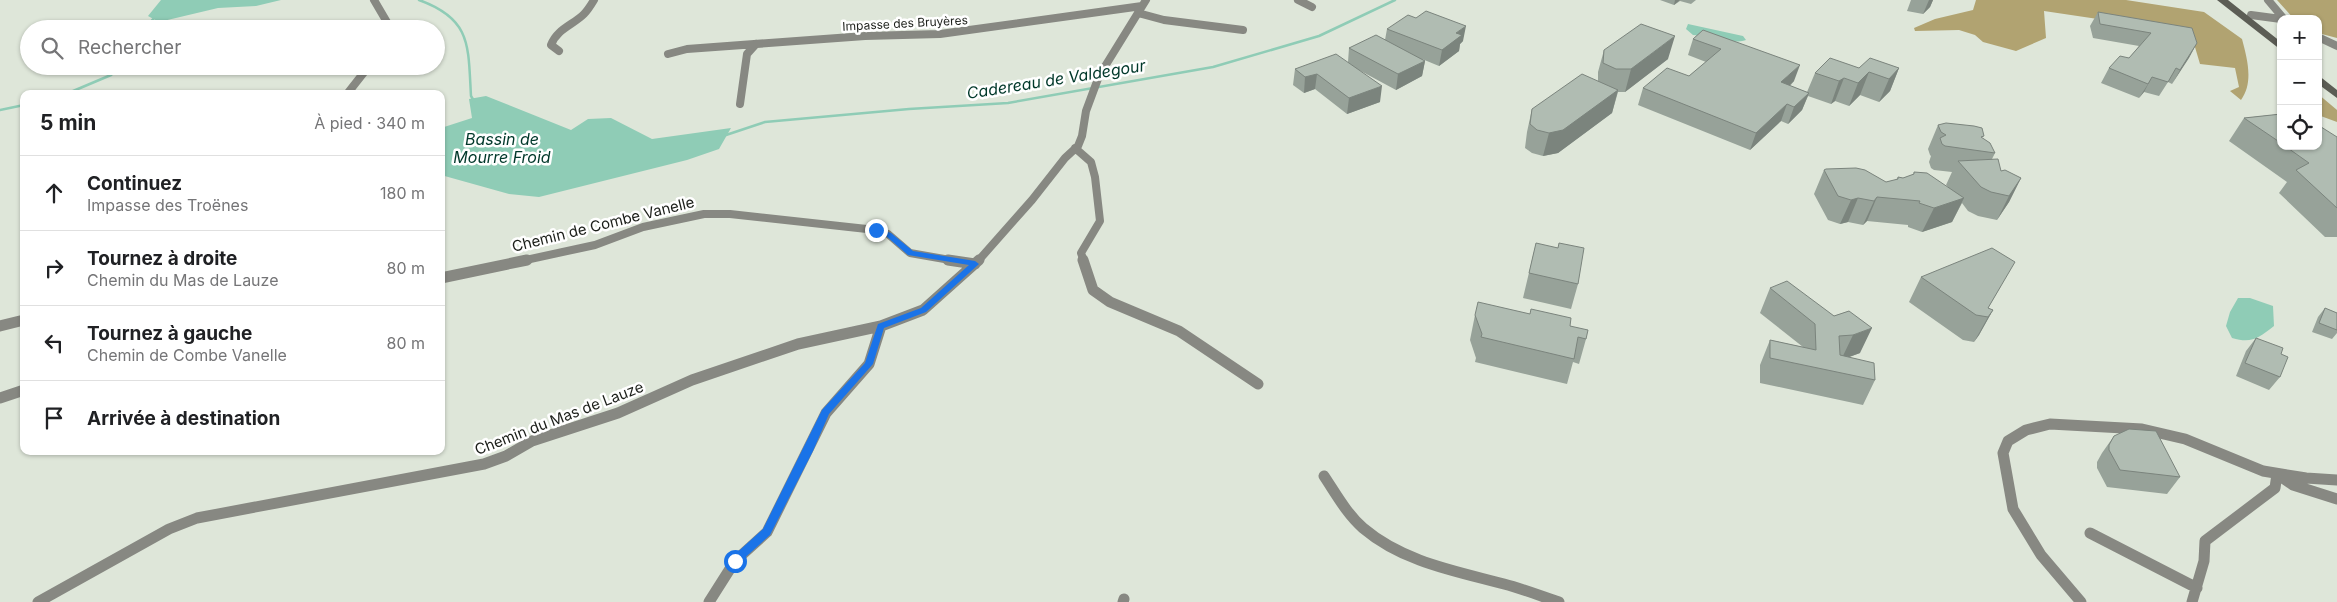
<!DOCTYPE html>
<html lang="fr">
<head>
<meta charset="utf-8">
<style>
	body { margin:0; font-family:Inter,sans-serif; background:#f6f6f6; color:#202124 }
	.controls { position:absolute; right:15px; top:15px; display:grid; overflow:hidden; border-radius:10px; box-shadow:0 1px 4px #0004 }
	.controls button { width:45px; height:45px; display:grid; place-items:center; padding:0; border:0; border-bottom:1px solid #e0e0e0; background:#fff; color:#202124; font:25px sans-serif }
	.stop { position:absolute; width:15px; height:15px; margin:-11px; border:4px solid #1a73e8; border-radius:50%; background:#fff }
	.stop.end { background:#1a73e8; border-color:#fff; box-shadow:0 1px 5px #0008 }
	.list { margin:0; padding:0; list-style:none }
	h2 { display:flex; justify-content:space-between; align-items:center; height:65px; margin:0; padding:0 20px; font-size:21px }
	h2 small { font-size:16px; font-weight:400; color:#757577 }
	.list li { display:grid; grid-template-columns:32px 1fr auto; gap:15px; align-items:center; box-sizing:border-box; height:75px; padding:0 20px; border-top:1px solid #e0e0e0 }
	.list b { display:block; font-size:19px; white-space:nowrap }
	.list p { margin:0; font-size:16px; white-space:nowrap; color:#757577 }
	.list em { font-size:16px; font-style:normal; color:#757577 }
	.icon { flex:none; width:28px; height:28px; fill:none; stroke:currentColor; stroke-width:2; stroke-linecap:round; stroke-linejoin:round }
	.map { position:relative; flex:none; width:2337px; height:602px; overflow:hidden }
	.search { position:absolute; background:#fff; box-shadow:0 1px 4px #0004; left:20px; top:20px; width:425px; height:55px; display:flex; align-items:center; gap:12px; box-sizing:border-box; padding:0 18px; border-radius:28px; color:#757577; font-size:19px }
	.panel { position:absolute; background:#fff; box-shadow:0 1px 4px #0004; left:20px; top:90px; width:425px; height:365px; border-radius:10px }
	.map>svg:first-child { display:block }
	.forest { fill:#b1a371 }
	.water { fill:#8fccb6 }
	.lines { fill:none; stroke-linecap:round; stroke-linejoin:round }
	.stream { stroke:#8fccb6; stroke-width:2.5 }
	.minor-far1 { stroke:#878882; stroke-width:8 }
	.minor { stroke:#878882; stroke-width:11 }
	.secondary { fill:#5c5d55; fill-rule:evenodd }
	.wall { fill:#97a299 }
	.shaded-wall { fill:#7b847d }
	.building { fill:#b0bcb2; stroke:#7b847d }
	.route { fill:#1a73e8 }
	.labels { text-anchor:middle; dominant-baseline:central; stroke-width:5; stroke-linejoin:round; paint-order:stroke }
	.far-street-label { font-size:12px; fill:#1b1e19; stroke:#fff }
	.street-label { font-size:15px; fill:#1b1e19; stroke:#fff }
	.water-label { font-size:16px; font-style:italic; fill:#00382a; stroke:#fff }
</style>
</head>
<body>
<div class="map">
<svg width="2337" height="602" viewBox="0 0 2337 602">
	<rect width="100%" height="100%" fill="#dee6d9"/>
	<path class="forest" d="M1976,0H2126L2204,12L2242,39C2247,58 2254,82 2241,100L2230,91L2239,87L2235,68L2200,64L2192,37L2165,29L2044,11L2046,38L2016,51L1983,42L1975,35L1959,30L1915,31L1914,28L1935,19L1973,10Z
		M2277,0H2337V38L2318,33V19H2294Z
		M2318,94L2337,110V122L2318,115Z"/>
	<path class="water" d="M161,0H281L256,6L218,8L159,22L148,16Z
		M1688,24L1743,36L1746,40C1730,45 1710,36 1693,35L1686,29Z
		M486,96L571,130L588,119L611,118L652,139L731,128L719,149L687,160L539,197L509,194L441,175V128L472,118L469,99Z
		M2238,298H2250L2273,306L2274,326C2258,338 2252,344 2232,338L2226,326L2230,312Z"/>
	<g class="lines">
		<path class="stream" d="M419,0C472,19 468,46 471,96L474,101
			M144,29L155,17
			M66,94L111,75L120,66
			M0,110L24,105
			M726,135L765,122L909,109L1008,103L1213,67L1319,36L1395,0"/>
		<path class="minor-far1" d="M374,0L391,29
			M1298,0L1312,7
			M2268,0L2284,19
			M1138,13L1164,20L1243,30
			M2251,15L2281,19
			M2318,37L2337,46
			M559,51L551,45C557,29 573,25 584,14C588,10 591,5 594,0
			M668,54L687,49L865,36L940,34L1142,6
			M347,94L369,66
			M740,104L747,54L756,44
			M1075,148L1091,162L1095,177L1100,221L1081,253L1084,261
			M521,261L595,245L643,227L704,214H730L876,230L888,234L910,253L956,261
			M978,261L1032,200L1065,158L1078,146L1082,136L1086,111L1099,76L1146,0"/>
		<path class="minor" d="M948,260L975,264
			M1083,260L1093,290L1110,302L1179,331L1258,384
			M441,278L527,260
			M0,326L24,320
			M0,398L24,390
			M1324,476C1336,494 1347,514 1363,528C1403,562 1455,571 1504,584C1523,589 1541,596 1559,602
			M2280,476L2293,485L2337,499
			M2090,533L2197,588
			M38,602L169,529L197,518L484,464L506,456L532,441L618,413L692,380L798,344L881,326L923,310L979,260
			M709,602L735,561L767,532L826,413L869,364L881,326
			M1123,602L1124,599
			M2081,602L2041,555L2013,509L2003,453L2008,441L2026,430L2050,424L2142,429L2185,439L2263,471L2306,478L2337,480
			M2192,602L2204,561L2205,541L2275,488L2277,474"/>
		<path class="secondary" d="M2217,0H2228L2281,42V50Z
			M2318,75L2337,90V98L2318,84Z"/>
	</g>
	<path class="wall" d="M1660,0H1696L1691,4L1680,1L1674,5Z
		M1911,0H1933L1930,7L1923,14L1907,11Z
		M2098,12L2197,43L2172,84L2168,82L2159,96L2144,92L2139,98L2101,83L2109,68L2129,58L2139,46L2093,38L2090,26Z
		M1387,29L1463,41L1460,44L1459,51L1439,66L1422,59L1425,61L1422,76L1396,90L1357,69L1380,102L1347,114L1315,89L1304,93L1293,85L1295,69L1348,62L1349,48L1385,40Z
		M1703,30L1794,81L1790,86L1807,92L1815,73L1859,68H1899L1890,91L1879,102L1860,95L1849,106L1835,101L1831,104L1808,96L1802,110L1788,124L1781,121L1750,150L1638,105L1643,88L1689,76L1706,62L1688,55L1693,39Z
		M1604,50L1668,59L1625,92H1618L1612,113L1558,153L1543,156L1532,153L1525,148L1527,132L1532,109L1598,81V72Z
		M2281,114V146H2318L2337,137V237H2325L2279,193L2287,182L2229,141L2244,118Z
		M1938,125L1983,139L1995,153L1992,159L2001,171L2021,178L2009,202L1997,220L1978,216L1968,211L1962,203L1952,222L1922,232L1908,227V225L1867,221L1863,225L1848,222L1840,224L1828,220L1814,194L1824,170L1886,182L1896,180L1898,177L1903,178L1913,175L1914,172L1949,188L1946,185L1952,172L1934,170L1931,168L1929,162L1931,156L1930,155L1928,149Z
		M1536,243L1578,284L1571,309L1523,298Z
		M1921,277L2001,286L1988,308L1993,310L1979,335L1974,342L1963,340L1909,302Z
		M1770,288L1834,316L1849,311L1860,353L1849,357L1875,380L1863,405L1760,383V365L1770,340L1803,347L1760,313Z
		M2325,308L2337,313V333L2332,339L2312,332L2318,317Z
		M1475,315L1570,326L1586,339L1579,364L1573,362L1567,384L1475,362L1476,358L1470,340Z
		M2256,338L2281,354L2280,377L2269,390L2236,376L2246,351Z
		M2114,436L2180,477L2167,494L2107,487L2097,468V462L2102,453Z"/>
	<path class="shaded-wall" d="M1675,0H1680L1674,5Z
		M1929,0H1933L1930,7L1923,14Z
		M1466,26L1463,41L1460,44L1459,51L1439,66L1442,50L1456,33Z
		M1675,36L1668,59L1625,92L1631,69Z
		M2197,43L2189,58L2172,84L2180,70Z
		M1425,61L1422,76L1396,90L1398,74Z
		M1800,65L1794,81L1775,99L1781,82Z
		M1899,68L1890,91L1879,102L1889,79Z
		M1869,72L1860,95L1849,106L1858,83Z
		M1317,74L1315,89L1304,93L1305,77Z
		M2152,77L2144,92L2139,98L2148,84Z
		M1844,78L1835,101L1831,104L1839,81Z
		M1382,86L1380,102L1347,114L1349,98Z
		M1618,90L1612,113L1558,153L1543,156L1549,133Z
		M1809,93L1802,110L1788,124L1794,107Z
		M1787,104L1781,121L1750,150L1756,133Z
		M2021,178L2009,202L1997,220L2009,196Z
		M1877,197L1867,221L1863,225L1874,201Z
		M1858,198L1848,222L1840,224L1851,200Z
		M1964,198L1952,222L1922,232L1934,208Z
		M1993,310L1979,335L1974,342L1988,317Z
		M1872,328L1860,353L1841,360L1853,335Z"/>
	<path class="building" d="M1426,11L1466,26L1456,33L1462,35L1442,50L1387,29L1408,15L1416,18Z
		M2098,12L2192,28L2197,43L2180,70L2176,68L2168,82L2152,77L2148,84L2109,68L2120,56L2129,58L2151,33L2100,24Z
		M1641,24L1675,36L1631,69H1616L1603,63L1604,50Z
		M1703,30L1800,65L1781,82L1809,93L1794,107L1787,104L1756,133L1643,88L1667,68L1689,76L1721,49L1693,39Z
		M1376,35L1425,61L1398,74L1349,48Z
		M1336,54L1382,86L1349,98L1317,74L1305,77L1295,69Z
		M1830,58L1859,68L1870,58L1899,68L1889,79L1869,72L1858,83L1844,78L1839,81L1815,73Z
		M1582,74L1618,90L1563,130L1549,133L1537,130L1530,124L1532,109Z
		M2281,114V143L2244,118Z
		M1946,123L1974,126L1982,128L1984,136L1981,137L1990,143L1995,153L1945,146L1942,144L1940,138L1946,135L1941,132L1938,125Z
		M2318,125L2337,137V208L2296,170L2309,163L2285,146H2318Z
		M1998,159L2001,171L2005,170L2021,178L2009,196L1991,192L1981,187L1958,161Z
		M1856,168L1865,170L1886,182L1898,179V177L1903,178L1914,174V172L1927,173L1964,198L1934,208L1919,203L1920,201L1877,197L1874,201L1858,198L1851,200L1838,196L1824,170L1826,169Z
		M1536,243L1558,248L1559,243L1584,248L1578,284L1529,273Z
		M1992,248L2015,262L1988,308L1993,310L1988,317L1976,315L1921,277Z
		M1787,281L1834,316L1849,311L1872,328L1853,335L1839,336L1840,355L1874,363L1875,380L1770,358V340L1816,350L1815,324L1770,288Z
		M1478,302L1530,314L1531,309L1571,318L1570,326L1588,330L1586,339L1578,337L1574,359L1481,337L1482,334L1475,315Z
		M2325,308L2337,313V330L2319,323Z
		M2256,338L2283,348L2281,354L2288,357L2280,377L2245,363Z
		M2129,429L2156,431L2180,477L2120,470L2109,450V445L2114,436Z"/>
	<path class="route" d="M876,228L891,233L913,251L975,261L979,264L926,312L884,328L873,364L829,414L813,451L770,535L738,564H731V558L763,529L822,410L865,363L878,324L921,308L969,265L908,255L886,236L873,232L872,230Z"/>
	<g class="labels">
		<g class="far-street-label">
			<text transform="translate(905 23) rotate(-3)">Impasse des Bruyères</text>
		</g>
		<g class="street-label">
			<text transform="translate(603 224) rotate(-14)">Chemin de Combe Vanelle</text>
			<text transform="translate(559 418) rotate(-21)">Chemin du Mas de Lauze</text>
		</g>
		<g class="water-label">
			<text transform="translate(1056 79) rotate(-9)">Cadereau de Valdegour</text>
			<text x="502" y="139">Bassin de<tspan x="502" dy="18">Mourre Froid</tspan></text>
		</g>
	</g>
</svg>
<div class="controls">
<button>+</button>
<button>−</button>
<button><svg class="icon" aria-label="locate" viewBox="0 0 24 24"><circle cx="12" cy="12" r="6"/><path d="M12 2v4M12 18v4M2 12h4M18 12h4"/></svg></button>
</div>
<div class="stop" style="left:735px;top:561px"></div>
<div class="stop end" style="left:876px;top:230px"></div>
<div class="search"><svg class="icon" aria-label="search" viewBox="0 0 24 24"><circle cx="10" cy="10" r="6"/><path d="M15 15l6 6"/></svg>Rechercher</div>
<section class="panel">
<h2>5 min<small>À pied · 340 m</small></h2>
<ul class="list">
<li><svg class="icon" aria-label="ahead" viewBox="0 0 24 24"><path d="M12 20V5M6 11l6-6 6 6"/></svg><div><b>Continuez</b><p>Impasse des Troënes</p></div><em>180 m</em></li>
<li><svg class="icon" aria-label="right" viewBox="0 0 24 24"><path d="M7 20v-9h11M14 6l5 5-5 5"/></svg><div><b>Tournez à droite</b><p>Chemin du Mas de Lauze</p></div><em>80 m</em></li>
<li><svg class="icon" aria-label="left" viewBox="0 0 24 24"><path d="M17 20v-9H6M10 6l-5 5 5 5"/></svg><div><b>Tournez à gauche</b><p>Chemin de Combe Vanelle</p></div><em>80 m</em></li>
<li><svg class="icon" aria-label="arrive" viewBox="0 0 24 24"><path d="M6 21V4h12l-3 4 3 4H6"/></svg><div><b>Arrivée à destination</b></div></li>
</ul>
</section>
</div>
</body>
</html>
